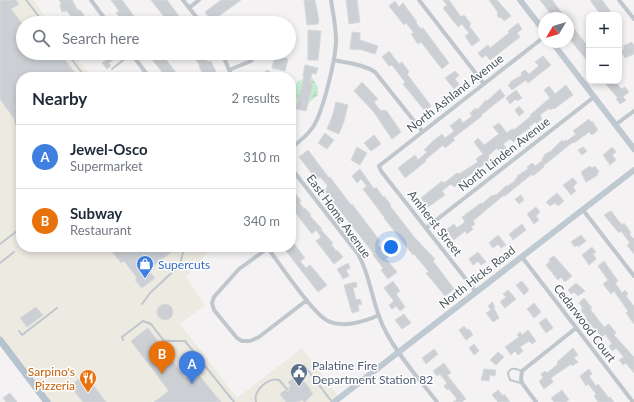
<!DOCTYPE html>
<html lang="en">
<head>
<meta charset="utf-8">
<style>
	body { margin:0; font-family:Lato,sans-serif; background:#f2f2f3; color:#1f2937 }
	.controls { position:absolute; right:12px; top:12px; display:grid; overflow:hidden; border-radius:8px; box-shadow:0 2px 6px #0003 }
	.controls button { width:36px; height:36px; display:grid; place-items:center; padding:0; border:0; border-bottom:1px solid #e0e1e3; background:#fff; color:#1f2937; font:20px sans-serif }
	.compass { position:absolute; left:538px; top:12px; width:36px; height:36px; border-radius:50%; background:#fff; box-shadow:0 2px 6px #0003; rotate:232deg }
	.you { position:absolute; left:391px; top:247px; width:14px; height:14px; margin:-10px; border:3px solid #fff; border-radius:50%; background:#1a73e8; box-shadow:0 0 0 6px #1a73e833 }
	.badge { display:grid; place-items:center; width:26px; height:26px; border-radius:50%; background:#0b8043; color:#fff; font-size:13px; font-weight:700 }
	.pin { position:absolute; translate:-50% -33px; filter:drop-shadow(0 1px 2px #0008) }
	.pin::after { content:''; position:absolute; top:21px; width:14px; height:12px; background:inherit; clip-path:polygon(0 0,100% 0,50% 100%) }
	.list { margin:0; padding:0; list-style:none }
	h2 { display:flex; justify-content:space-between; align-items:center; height:52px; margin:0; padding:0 16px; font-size:17px }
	h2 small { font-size:13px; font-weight:400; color:#747a83 }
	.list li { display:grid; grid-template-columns:26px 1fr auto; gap:12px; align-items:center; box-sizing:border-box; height:64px; padding:0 16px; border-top:1px solid #e0e1e3 }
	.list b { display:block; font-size:15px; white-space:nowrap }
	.list p { margin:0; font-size:13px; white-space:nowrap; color:#747a83 }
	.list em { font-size:13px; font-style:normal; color:#747a83 }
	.icon { flex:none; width:22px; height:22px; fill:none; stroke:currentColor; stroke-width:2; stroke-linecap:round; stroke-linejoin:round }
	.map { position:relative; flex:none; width:634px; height:402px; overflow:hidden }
	.search { position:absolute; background:#fff; box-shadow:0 2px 6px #0003; left:16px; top:16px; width:280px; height:44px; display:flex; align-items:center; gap:10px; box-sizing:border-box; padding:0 14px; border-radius:22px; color:#747a83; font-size:15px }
	.panel { position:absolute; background:#fff; box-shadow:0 2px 6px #0003; left:16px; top:72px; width:280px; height:180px; border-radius:16px }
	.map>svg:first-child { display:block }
	.commercial { fill:#edeae2 }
	.wetland { fill:url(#wetland-marsh) }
	.building { fill:#cccfd3; stroke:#d6d8dc }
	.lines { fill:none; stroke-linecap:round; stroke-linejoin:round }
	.lane { stroke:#bfc7cd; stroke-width:2 }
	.street { stroke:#bfc7cd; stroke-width:4 }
	.secondary { stroke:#bfc9d1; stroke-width:6 }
	.primary { stroke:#b4c3ce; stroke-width:7 }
	.labels { text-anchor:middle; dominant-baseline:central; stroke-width:3; stroke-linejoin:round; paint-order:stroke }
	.street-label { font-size:12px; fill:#4b565e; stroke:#fff }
	.shop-label { font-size:12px; fill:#366cbe; stroke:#fff; text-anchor:start }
	.service-label { font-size:12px; fill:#4e5e75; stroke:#fff; text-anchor:start }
	.food-label { font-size:12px; fill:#c56008; stroke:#fff; text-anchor:end }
</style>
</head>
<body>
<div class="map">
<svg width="634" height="402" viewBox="0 0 634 402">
	<defs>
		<pattern id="wetland-marsh" width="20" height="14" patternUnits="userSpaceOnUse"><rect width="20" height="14" fill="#c5edd1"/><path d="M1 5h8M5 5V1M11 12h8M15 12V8" fill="none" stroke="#abcdb6"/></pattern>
	</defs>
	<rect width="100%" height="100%" fill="#f4f2f2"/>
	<path class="commercial" d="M0,0H33L50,23H23V53H73L92,77H21V247H212L186,277L205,305L180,324L237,398L302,348L339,398L333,402H47L0,340Z"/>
	<path class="wetland" d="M307,76L313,79L318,87V95L305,106H297L291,102V89L299,81Z"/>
	<path class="building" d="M2,0H16L19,4L11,9L23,25V53H60L78,77H21V136L14,121L15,120L0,99V1Z
		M59,0H72L77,9L81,11L85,17L76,23L67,11L62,12L60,6L61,3Z
		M111,0H122L139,23H129L123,15L120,17L116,13L119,11Z
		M151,0H167L184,23H169Z
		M221,0H241L212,21L205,12Z
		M304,0H315L319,21L318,22V24L307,25Z
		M346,0H357L360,22L349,24Z
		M443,0H449L461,17L464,15L471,24L469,26L480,40L472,46L465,36L469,33L462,24L458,27L443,8L447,5Z
		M489,0H497L511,16L504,21L501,17L499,18L497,15L498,14L497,11Z
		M540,0H552L564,16L562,18H554Z
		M590,0H602L613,15H601Z
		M395,1L399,7L403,3L417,22L416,23L421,29L423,28L449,63L442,69L421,42L418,44L411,34L414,33L406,23L404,25L389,6Z
		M568,21L589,48V63L568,37Z
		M518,23L522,29L517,33L520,37L490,60L486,55L482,58L478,53L488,45L490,48L509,33L508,31Z
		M308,30L321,31L318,60H308Z
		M352,32L360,33V40L378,46L375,54L359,49V50L350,49Z
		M632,42L634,46V54L625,58L621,51L624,49L623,46Z
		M389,51L399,64L402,62L409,72L407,74L431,106L425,111L403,84L405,82L392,65L389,66L382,57Z
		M101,53H116L118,56L109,63L111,66L107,69L102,63L106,60Z
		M147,53H161L177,74L173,77H166Z
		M192,53H202L208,62L211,61L216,72L204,77L199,66H200Z
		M275,56L288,59L285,71L272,68Z
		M543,56L551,65L528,83L526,80L512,90L508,85L511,83L510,82L522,75L521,73L525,70L529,74L539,66L535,62Z
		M305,65L318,68L316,74L312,73L310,83L313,84L306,111L296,109L304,77L303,76Z
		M268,70L273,77H267L263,73Z
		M455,71L459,75L455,79L459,84L454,89L445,78Z
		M603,81H615L621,89L625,87L629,92L623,97L626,100L620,104L616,99L618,98Z
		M362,82L378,99L374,102L381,111L383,110L385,111L386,110L401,132L392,139L373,111L354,91Z
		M566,85L573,95L554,109L553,108L550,110L549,108L540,115L542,119L537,123L535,122L529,127L530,128L518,136L519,137L513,142L510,139L503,144L506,147L500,152L497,148L488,156L491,159L454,187L451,184L442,191L445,195L428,207L421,198L442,181L444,183L457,173L459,174L478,162L476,159L483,154L474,142L478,138L484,145L499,134L493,127L499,123L507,133L512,129L514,130L531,116L530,115L550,98L544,90L549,86L555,94Z
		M500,89L505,96L481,115L482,116L453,138L455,140L445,148L443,145L425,160L426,161L405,178L398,168L415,155L418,160L427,152L424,150L433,141L442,134L445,138L454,131L450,126L460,118L463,123L472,116L470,113L476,108L477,110L486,100L487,101Z
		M516,90L522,98L517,101L516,99L510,104L506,98Z
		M336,102L348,105L344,121L339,134L327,129L332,117Z
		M519,106L524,112L519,116L515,110Z
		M589,119L591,122L592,121L598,130L592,135L589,132L574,143L573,142L543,166L544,167L533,176L532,174L505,196L504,195L486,210L473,221L475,224L471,227L473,229L467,234L465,231L454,240L446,230L454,224L457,228L465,222L462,217L481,203L482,204L492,195L493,196L495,194L496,195L507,185L508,186L516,180L515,179L518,177L517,176L528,169L527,167L532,163L535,166L543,160L542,158L545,156L544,155L551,151L562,140L563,142L566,140L567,141L576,134L573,131Z
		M325,133L334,140L327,149L318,143Z
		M374,135L381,144L371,151L364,143Z
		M357,147L367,153L360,165L351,160Z
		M583,147L587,151L582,155L578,150Z
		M612,147L616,152L612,155L616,160L610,165L603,155Z
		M308,150L329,178L330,177L351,205L352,204L380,241L378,244L388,257L386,259L397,272L388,279L381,270L383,268L373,255L374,254L332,200L333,199L328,193L327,194L324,190L328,186L320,177L317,180L299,157Z
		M590,166L592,168L595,166L599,172L597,173L598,175L586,182L581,172Z
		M360,169L374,189L376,187L383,197L384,196L391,205L390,206L415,238L435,259L433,261L454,289L445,296L426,273L429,272L414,254L413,255L384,218H385L363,189L367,186L361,179L357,183L352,176Z
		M573,178L577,183L573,187L576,191L571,195L563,185Z
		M291,191L294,194L295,193L301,201L299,202L304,209L305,208L311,215L310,216L322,229L321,230L333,243L331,244L336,251L337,250L343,257L334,264L316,241L321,237L316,230L312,234L291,207Z
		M557,193L564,201L558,206L555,203L550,206L546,202Z
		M521,195L524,200L519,204L515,199Z
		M536,207L540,212L536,216L539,220L534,224L527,214Z
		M611,211L622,225L624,223L631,233L629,234L634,239V254L627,245L630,243L621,231L619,233L604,215Z
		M522,224L526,230L513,240L509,234Z
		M498,235L506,245L501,248L498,244L493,248L489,243Z
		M581,235L586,241L578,247L577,245L575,247L571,242Z
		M291,240L305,258L300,261L306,268L310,265L327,285L318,292L283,247H291Z
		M112,247H178L148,270L155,278L142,288L135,280L137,278L124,261L121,263L110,249Z
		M592,247L596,252L593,254L596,259L589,265L582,255Z
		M478,252L486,262L481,265L478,261L473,265L469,259Z
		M554,256L572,276L565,282L561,277L558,280L546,265L550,261L549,259Z
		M604,261L618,281L615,283L622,293L625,290L628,294L626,296L634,306V324L626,313L628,311L614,291L611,294L603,284L608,280L598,266Z
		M348,263L350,268L346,270L349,276L343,279L337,269Z
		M393,281L400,291L396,294L405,307L400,311L396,306L392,309L389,305L394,301L384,288Z
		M522,281L529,290L524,295L516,285Z
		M356,282L357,287L353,288L356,300L360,299L362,304L358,305L359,311L352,313L344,285Z
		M576,283L585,291L578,296L574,292L571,294L568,290Z
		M508,290L516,299L505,308L500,302L506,297L503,294Z
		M584,298L592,308L590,309L604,327L609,324L616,333L614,335L634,357V373L626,363L623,365L619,360L624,357L616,348L612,351L609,346L612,344L605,334L602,337L586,319L587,318L581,310L583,308L579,303Z
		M492,302L495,307L494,308L499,318L493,322L486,313L491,310L488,306Z
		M534,303L541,312L534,318L527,309Z
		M157 312a8 8 0 1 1 16 0a8 8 0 1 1-16 0Z
		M36,307L43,315L27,327L20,318Z
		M404,314L411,323L402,329L395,320Z
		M546,318L553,328L546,333L539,323Z
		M464,326L467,330L469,329L473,335L466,340L459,330Z
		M148,328L185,378L200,366L204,369L198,374L221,402H154L169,391L131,341Z
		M528,330L536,341L532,344L529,341L520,347L523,351L518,355L515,351L511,355L505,347L519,337L517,335L520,332L522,335Z
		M474,344L479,351L474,355L469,348Z
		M573,348L578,355L574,358L578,362L572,366L571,364L551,378L553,382L544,389L539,381L543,378L541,374L545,371L547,373L558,364L557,362Z
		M434,349L438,354L426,364L422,358Z
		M498,352L504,357L496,365L490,360Z
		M444,363L451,373L447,375L466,399L462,402H453L457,399L449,389L447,390L444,386L447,383L440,374L437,376L433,371Z
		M484,369L496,370L495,376L490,375L489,381L481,380Z
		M589,369L592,374L589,376L596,386L598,384L609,398L610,397L614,402H598L594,396L596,394L588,384L586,386L580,376Z
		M85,374L106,402H83L70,386Z
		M298,374L311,390H310L313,394L305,402L302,400L298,402H286L280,394L285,390L287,391H289V387L291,386L288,382Z
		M498,390L503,396L504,394L510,402H498L492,395Z
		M562,390L569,400L566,402H554L551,398Z
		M10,393L17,402H6L3,398Z"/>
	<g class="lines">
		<path class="lane" d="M26,0L44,23
			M67,53L85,77
			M112,69L131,54
			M0,244L21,228
			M0,263L14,252
			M142,304L150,293L180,265L184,248L183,247
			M19,331L22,335L57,308
			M123,340L122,337L143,321L151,324L164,341H185L234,402
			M304,365L332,402
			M521,383L510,380L508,374C509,367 516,368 521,371
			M256,402C253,391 268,377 279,380L287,389"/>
		<path class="street" d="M91,0L108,23
			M183,0L201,23
			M419,0L484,84
			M619,0L634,19
			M189,8L199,0
			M131,53L149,77
			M222,53L232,77
			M334,60C347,63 363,64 375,72L422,131
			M229,70L251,61L256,53
			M615,125L634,111
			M291,148C299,142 307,136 313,127C323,112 336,58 336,40C336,27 333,13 331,0
			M291,168L358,254C372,278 372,308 386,332C399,357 420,380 437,402
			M583,210L634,276
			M426,228L594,97
			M267,247C279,263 313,314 328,321C343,328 364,322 379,315
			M268,248L239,269L214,297L212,303L214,310L237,338L242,341H250L259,337L307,300
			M522,257L633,402
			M476,292L381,171L379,166L544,37
			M536,402L522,383L521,379L522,371L576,328"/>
		<path class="secondary" d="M520,0L544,31
			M552,42L634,149
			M334,402L634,170"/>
		<path class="primary" d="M0,340L47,402"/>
	</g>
	<defs>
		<symbol id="shop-pin" viewBox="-11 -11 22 30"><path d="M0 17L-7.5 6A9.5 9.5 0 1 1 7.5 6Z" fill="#3f7fe0" stroke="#fff"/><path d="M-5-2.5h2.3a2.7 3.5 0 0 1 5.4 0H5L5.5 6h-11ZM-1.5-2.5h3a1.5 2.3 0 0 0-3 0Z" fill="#fff"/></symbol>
		<symbol id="civic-pin" viewBox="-11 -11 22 30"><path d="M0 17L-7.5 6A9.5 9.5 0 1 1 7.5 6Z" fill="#5c6f8a" stroke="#fff"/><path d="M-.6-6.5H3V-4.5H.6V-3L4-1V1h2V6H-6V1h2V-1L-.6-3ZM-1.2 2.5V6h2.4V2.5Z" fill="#fff"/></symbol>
		<symbol id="restaurant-pin" viewBox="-11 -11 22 30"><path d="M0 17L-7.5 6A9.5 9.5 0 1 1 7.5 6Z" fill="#e8710a" stroke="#fff"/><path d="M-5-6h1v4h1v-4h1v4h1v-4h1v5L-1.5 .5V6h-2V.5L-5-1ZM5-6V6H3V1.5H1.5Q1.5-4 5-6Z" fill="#fff"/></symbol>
	</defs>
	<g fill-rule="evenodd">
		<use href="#shop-pin" x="135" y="254" width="20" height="27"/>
		<use href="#civic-pin" x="289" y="362" width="20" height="27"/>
		<use href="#restaurant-pin" x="78" y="368" width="20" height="27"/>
	</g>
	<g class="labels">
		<g class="street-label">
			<text transform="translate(455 93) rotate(-38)">North Ashland Avenue</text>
			<text transform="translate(504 154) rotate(-38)">North Linden Avenue</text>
			<text transform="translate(339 216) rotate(54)">East Home Avenue</text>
			<text transform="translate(435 223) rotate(52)">Amherst Street</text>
			<text transform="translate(477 277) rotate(-38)">North Hicks Road</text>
			<text transform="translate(585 323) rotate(53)">Cedarwood Court</text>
		</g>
		<g class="shop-label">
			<text x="158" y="264">Supercuts</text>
		</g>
		<g class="service-label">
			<text x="312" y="365">Palatine Fire<tspan x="312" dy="14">Department Station 82</tspan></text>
		</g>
		<g class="food-label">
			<text x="75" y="371">Sarpino's<tspan x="75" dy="14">Pizzeria</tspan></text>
		</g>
	</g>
</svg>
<div class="controls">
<button>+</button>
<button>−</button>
</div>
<svg class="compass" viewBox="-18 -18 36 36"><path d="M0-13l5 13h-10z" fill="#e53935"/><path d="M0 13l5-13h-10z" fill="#747a83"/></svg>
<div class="you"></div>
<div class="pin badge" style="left:192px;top:384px;background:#3f7fe0">A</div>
<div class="pin badge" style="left:162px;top:374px;background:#e8710a">B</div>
<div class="search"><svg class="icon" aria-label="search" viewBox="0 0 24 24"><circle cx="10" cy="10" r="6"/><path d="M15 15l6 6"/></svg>Search here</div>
<section class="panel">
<h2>Nearby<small>2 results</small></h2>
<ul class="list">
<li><span class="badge" style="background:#3f7fe0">A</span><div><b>Jewel-Osco</b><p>Supermarket</p></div><em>310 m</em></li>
<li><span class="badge" style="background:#e8710a">B</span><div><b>Subway</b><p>Restaurant</p></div><em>340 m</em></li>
</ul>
</section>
</div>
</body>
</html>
